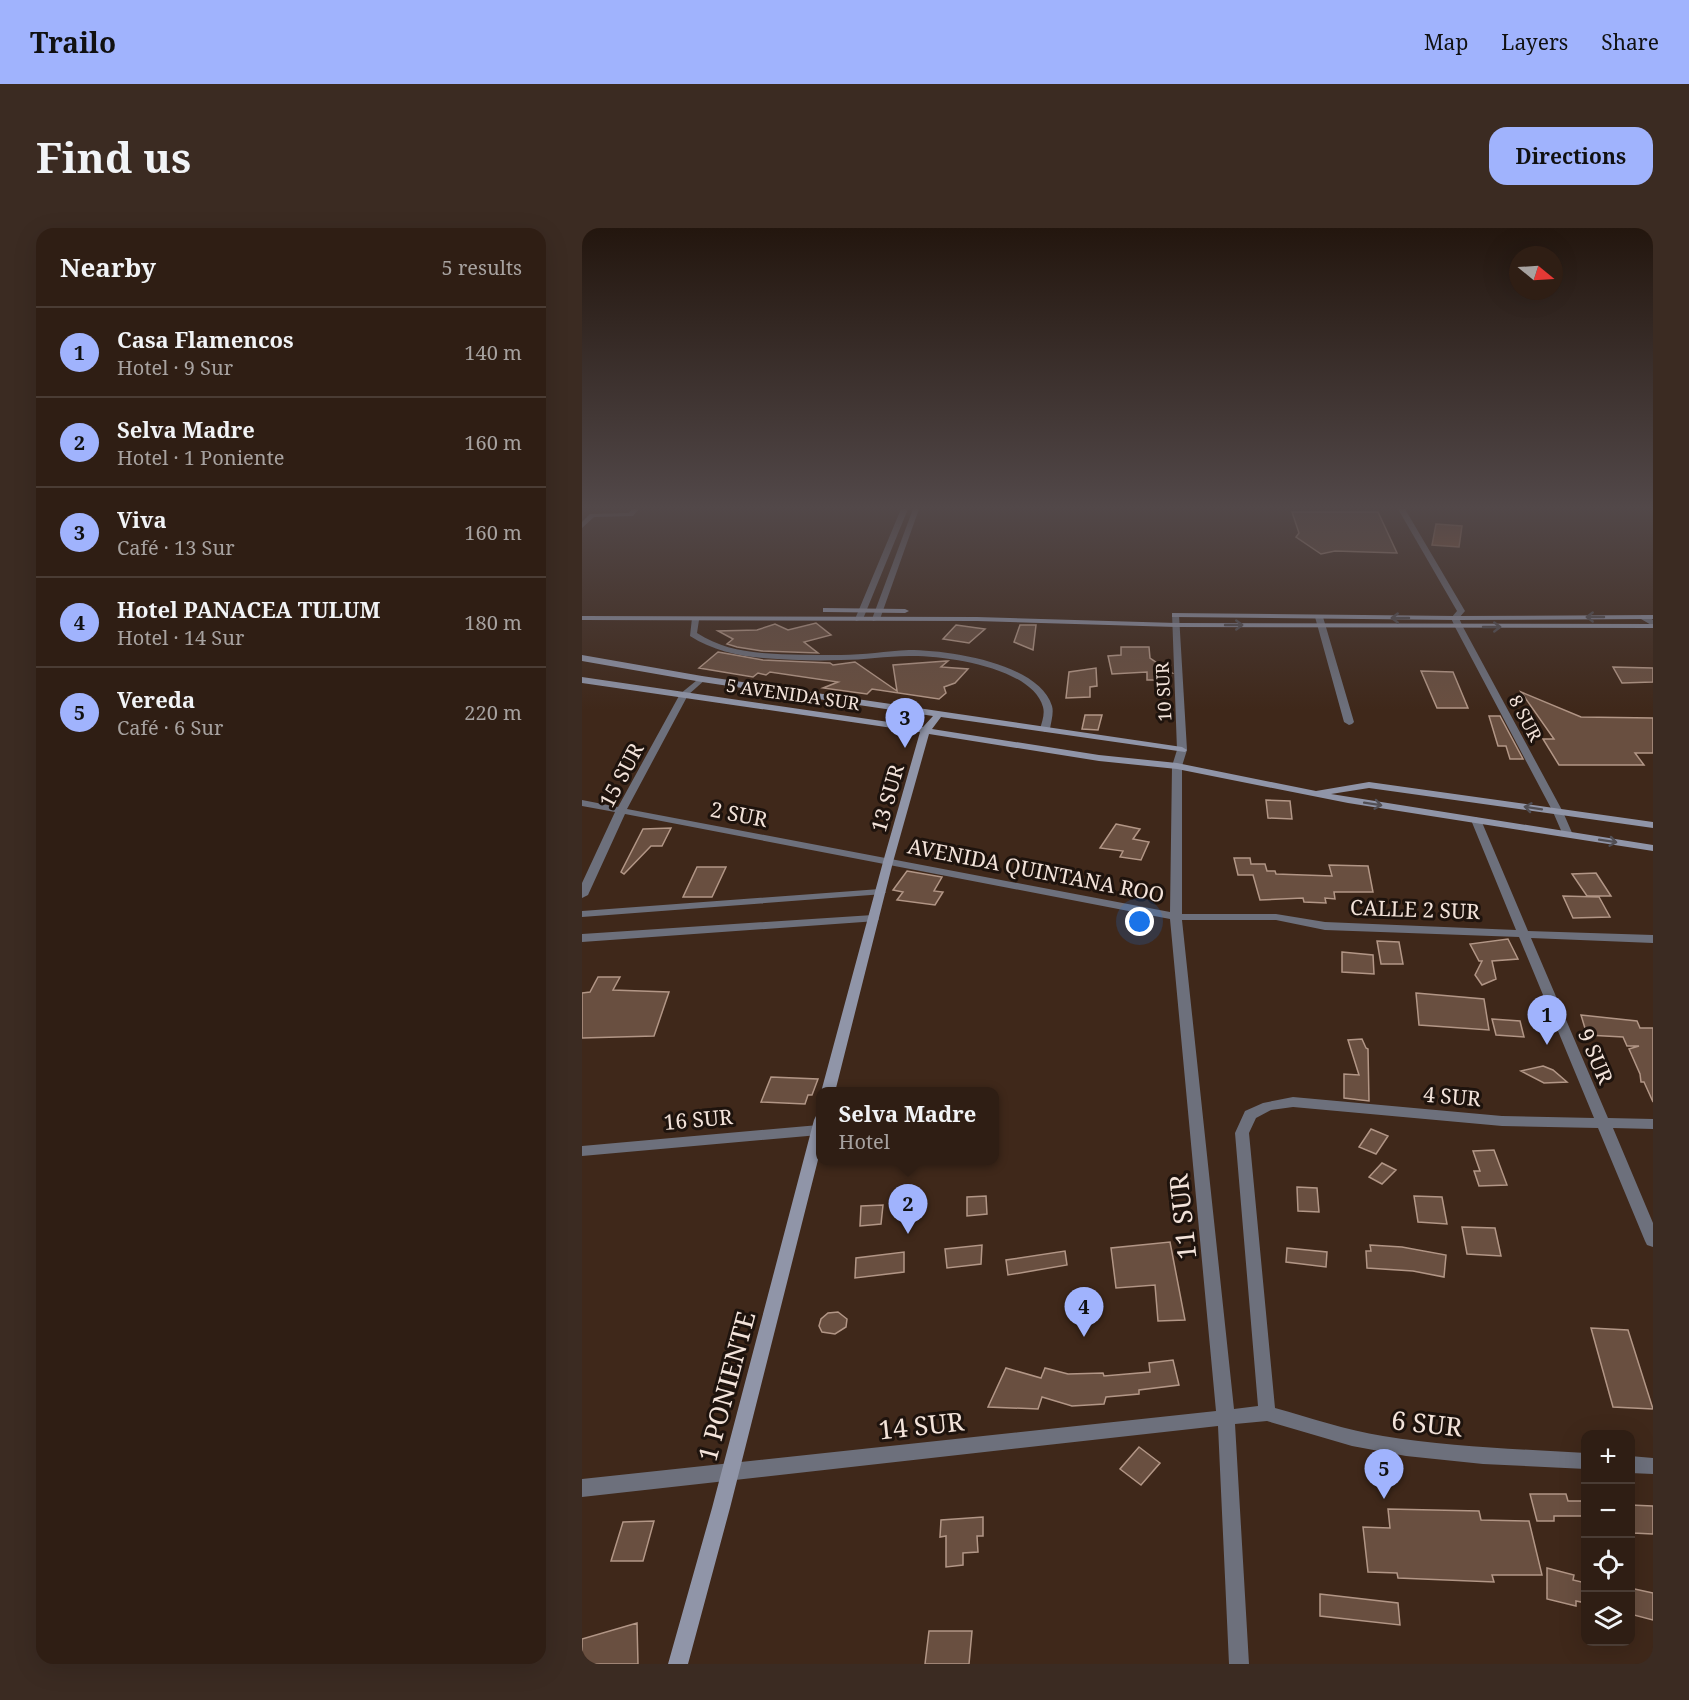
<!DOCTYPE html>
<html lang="en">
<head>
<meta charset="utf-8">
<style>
	body { margin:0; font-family:"Noto Serif",serif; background:#3b2b22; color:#f1f3f6 }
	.controls { position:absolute; right:18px; bottom:18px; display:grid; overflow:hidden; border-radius:12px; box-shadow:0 6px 24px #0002 }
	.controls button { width:54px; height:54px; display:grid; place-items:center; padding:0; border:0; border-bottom:2px solid #4a3c34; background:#2f1e14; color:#f1f3f6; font:30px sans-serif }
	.compass { position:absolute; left:927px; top:18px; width:54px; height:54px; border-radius:50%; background:#2f1e14; box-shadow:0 6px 24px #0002; rotate:108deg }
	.you { position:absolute; left:558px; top:694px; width:21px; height:21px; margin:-15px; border:4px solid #fff; border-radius:50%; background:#1a73e8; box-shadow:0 0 0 9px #1a73e833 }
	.badge { display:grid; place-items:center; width:39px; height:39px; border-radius:50%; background:#a0b3fd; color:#111; font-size:20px; font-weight:700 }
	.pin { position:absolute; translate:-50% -50px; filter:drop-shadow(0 2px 3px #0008) }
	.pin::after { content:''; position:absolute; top:32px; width:21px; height:18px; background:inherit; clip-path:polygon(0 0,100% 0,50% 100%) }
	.popup { position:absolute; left:234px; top:859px; width:183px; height:78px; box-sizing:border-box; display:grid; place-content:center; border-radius:12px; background:#2f1e14; filter:drop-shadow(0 2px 4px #0005); font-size:20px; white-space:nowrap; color:#a7a2a0 }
	.popup b { font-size:22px; color:#f1f3f6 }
	.popup::after { content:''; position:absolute; left:50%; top:100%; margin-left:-12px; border:12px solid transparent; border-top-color:#2f1e14 }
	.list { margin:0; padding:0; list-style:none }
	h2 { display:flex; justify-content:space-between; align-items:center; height:78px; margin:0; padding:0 24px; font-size:26px }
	h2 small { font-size:20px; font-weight:400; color:#a7a2a0 }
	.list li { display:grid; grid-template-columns:39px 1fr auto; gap:18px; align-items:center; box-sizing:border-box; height:90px; padding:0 24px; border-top:2px solid #4a3c34 }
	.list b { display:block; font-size:22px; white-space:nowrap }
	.list p { margin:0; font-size:20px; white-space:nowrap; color:#a7a2a0 }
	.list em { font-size:20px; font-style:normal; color:#a7a2a0 }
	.icon { flex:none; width:33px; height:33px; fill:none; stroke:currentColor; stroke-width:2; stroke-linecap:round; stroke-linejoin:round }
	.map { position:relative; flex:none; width:1071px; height:1436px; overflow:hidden; border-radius:18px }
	header { display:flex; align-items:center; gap:36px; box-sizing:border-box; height:84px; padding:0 30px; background:#a0b3fd; color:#111 }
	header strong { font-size:28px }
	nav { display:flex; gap:33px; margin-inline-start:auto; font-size:21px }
	.intro { display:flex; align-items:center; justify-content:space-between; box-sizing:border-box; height:144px; padding:0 36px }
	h1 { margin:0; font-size:42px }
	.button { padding:15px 27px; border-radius:18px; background:#a0b3fd; color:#111; font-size:21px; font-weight:700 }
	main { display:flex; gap:36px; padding:0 36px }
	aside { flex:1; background:#2f1e14; border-radius:18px; box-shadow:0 6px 24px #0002 }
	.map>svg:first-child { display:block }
	.water { fill:#946041; stroke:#b0876f; stroke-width:1.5 }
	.building { fill:#694f40; stroke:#b29686; stroke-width:1.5 }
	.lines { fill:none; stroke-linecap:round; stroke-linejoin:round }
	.street { fill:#6d707c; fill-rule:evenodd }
	.secondary { fill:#9095a8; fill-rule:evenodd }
	.oneway { stroke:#514e53 }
	.labels { text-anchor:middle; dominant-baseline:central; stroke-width:6; stroke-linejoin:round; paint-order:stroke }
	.far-street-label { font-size:18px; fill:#f3e3da; stroke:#1e130d }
	.street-label { font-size:21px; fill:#f3e3da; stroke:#1e130d }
	.near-street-label { font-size:26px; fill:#f3e3da; stroke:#1e130d }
</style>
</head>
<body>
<header>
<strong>Trailo</strong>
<nav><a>Map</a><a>Layers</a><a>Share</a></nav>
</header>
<div class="intro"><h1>Find us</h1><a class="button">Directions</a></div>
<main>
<aside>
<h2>Nearby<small>5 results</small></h2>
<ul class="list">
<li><span class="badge">1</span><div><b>Casa Flamencos</b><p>Hotel · 9 Sur</p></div><em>140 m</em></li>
<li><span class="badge">2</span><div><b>Selva Madre</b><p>Hotel · 1 Poniente</p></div><em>160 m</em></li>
<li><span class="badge">3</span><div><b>Viva</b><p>Café · 13 Sur</p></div><em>160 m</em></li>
<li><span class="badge">4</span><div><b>Hotel PANACEA TULUM</b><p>Hotel · 14 Sur</p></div><em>180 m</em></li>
<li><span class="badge">5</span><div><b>Vereda</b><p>Café · 6 Sur</p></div><em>220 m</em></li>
</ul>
</aside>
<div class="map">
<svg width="1071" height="1436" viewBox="0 0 1071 1436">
	<rect width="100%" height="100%" fill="#3f281a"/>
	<path class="water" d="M854,296L880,298L877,319L850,317Z"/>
	<path class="building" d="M710,284H796L815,325L753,323L739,326L714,309L717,305Z
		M234,395L249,407L222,414L236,425L180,423L155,419L145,416L151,411L136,403L175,402L193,396L206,402Z
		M374,397L403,401L387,415L361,411Z
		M438,397H454L451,422L432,414Z
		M539,419H567L568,430L590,445H580V452H565V444L530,446L526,428L539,427Z
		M136,424L181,432L248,435L251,437L273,434L315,463L311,437L364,433H366L359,439L386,441L373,455L362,459L364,465L357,471L290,461L285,466L241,460L256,454L188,444L184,447L176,445L171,449L117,440Z
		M1031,439L1071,440V454L1040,455Z
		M514,440L515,458L508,459V469L484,470L487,444Z
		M839,443L871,444L886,480H855Z
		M939,464L999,489L1071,490V525H1053L1062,537H977L961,511H972Z
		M503,487H520L516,502L500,501Z
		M907,488H918L941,531H928L924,518H916Z
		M684,572L708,573L710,591L686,590Z
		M534,596L558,601L551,611L567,614L559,632L538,629L541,623L518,620Z
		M89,600L80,618H69L42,646L39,644L61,601Z
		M652,630H668L669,636H683L685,643H693L694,646L750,648L747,637L786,638L791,664H752L753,671L743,670L744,675L722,674L721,670L678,672L671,647H656Z
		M115,639H144L130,669H101Z
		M325,643L360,649L352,663L361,664L353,677L315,672L321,664L311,662Z
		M1014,645L1029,668H1005L990,646Z
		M981,668L1017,669L1028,689L991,690Z
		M926,711L936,731L910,733L914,751L900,757L893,747L900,733H897L888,716Z
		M795,713L817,714L821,736H799Z
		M760,724L791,727L792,746L760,744Z
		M16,749H38L31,762L87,764L72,808L0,810V765L8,764Z
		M834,765L902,771L907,802L837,797Z
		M999,787L1055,793L1058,800H1071V874L1062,854H1059L1058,846L1047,821L1057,818H1045L1041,809L1005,807Z
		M910,791L938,793L942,809L914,807Z
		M780,811L784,820L786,821L787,873L762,870V846L777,847L766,812Z
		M961,838L971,842L985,854L962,855L939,843Z
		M189,849L236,851L230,867H226L223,876L179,874Z
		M789,901L806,908L794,926L777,919Z
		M912,922L925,957L897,958L892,943H898L891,923Z
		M800,935L814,942L800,956L787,949Z
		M715,959L735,960L737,984L716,983Z
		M404,968L405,986L385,988V969Z
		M832,968L860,969L865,996L836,994Z
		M301,977L299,996L278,998L279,978Z
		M880,999L913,1000L919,1028L885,1026Z
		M588,1014L603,1092L576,1093L573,1057L534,1060L529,1020Z
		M400,1017L399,1036L365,1040L363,1021Z
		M788,1017L820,1019L864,1027L862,1049L831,1043L785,1040L784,1023H789Z
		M705,1020L745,1024L744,1039L704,1034Z
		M483,1023L485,1037L426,1047L424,1032Z
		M322,1024V1044L273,1050L274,1030Z
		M256,1084L265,1091L264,1099L253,1106L240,1104L237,1098L239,1091L246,1085Z
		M1009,1100L1046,1102L1071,1181L1031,1179Z
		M591,1132L597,1157L557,1162V1166L524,1169L522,1176L490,1178L460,1169L456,1181L406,1179L424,1140L459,1150L463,1140L486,1146L521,1145L522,1148L568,1144L567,1135Z
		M557,1219L578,1235L559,1257L538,1241Z
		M948,1266H984L986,1273H1004V1288H972V1293H955Z
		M1048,1277L1071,1278V1306L1051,1305Z
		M806,1281L897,1283L899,1292L947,1293L960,1347H910L912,1354L816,1350L815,1345L786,1344L781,1299L808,1300Z
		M401,1289V1308H395L396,1324L381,1325V1337L364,1339V1308L358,1309L359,1292Z
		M72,1293L61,1333H29L41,1294Z
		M965,1340L992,1347L991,1352L1004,1355V1375L994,1373V1378L965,1371Z
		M1048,1360L1071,1365V1392L1048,1386Z
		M738,1366L816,1375L818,1397L738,1388Z
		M55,1395L56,1436H0V1411Z
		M347,1403H390L387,1436H343Z"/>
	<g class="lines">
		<path class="street" d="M50,281H57L51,288L12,289L0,300V294L8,286L47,285Z
			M319,281H326L281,391L274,393L273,391Z
			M331,281H337L298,391L291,393L290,391Z
			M816,281H823L883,383L877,390L881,399L981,584L991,607L990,609H982L981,607L971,584L873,399L869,390L875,383Z
			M590,385L597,387L605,522L600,538V686H694L743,694L934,702L889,592L894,589L899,592L946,703L1071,707V715L949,710L1026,890L1071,891V901L1031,900L1071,995V1019L1065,1017L1063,1013L1016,900L920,898L711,879L689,882L674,890L667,905L693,1180C729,1190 764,1202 801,1208C868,1219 936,1221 1004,1225V1241L901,1236L824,1228L770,1218L685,1193L653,1196L667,1436H647L636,1198L0,1269V1251L634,1183L588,691L43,586L6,667L0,670V655L33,584L0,578V572L36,579L98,466L120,448L124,451L106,467L45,581L588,684L590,538L595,522ZM600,692H694L743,702L937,709L1012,890L920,888L711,869L681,875L663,883L653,905L676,1178L652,1181Z
			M734,387L741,389L772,494L770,496L767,497L762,494L733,389Z
			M1059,387H1065L1071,392V398L1059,391Z
			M110,390L117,392L115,405C135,418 157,423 180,425C206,427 232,427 259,427C282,427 304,423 327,422C366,422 457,435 470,478C472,485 469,494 468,501L463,504L458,501C460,494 463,486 461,479C450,439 361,427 327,428C304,428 282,432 259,432C233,433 207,432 181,430C155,428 130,422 108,408Z
			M298,661L304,664L302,666L0,689V683Z
			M291,687L295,689L297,691L295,693L0,714V706Z
			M237,897H239V907H237L0,928V918Z
			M1048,1228L1071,1230V1246L1048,1245Z"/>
		<path class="secondary" d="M241,380L323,381L327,383L323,385L244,384H241Z
			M590,385L873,388L1071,387V391L873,392L593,389H590Z
			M0,388L395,389L594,395L1071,396V400L594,399L395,393L0,392Z
			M0,427L120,448L600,519L605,522L603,524L359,489L350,501L517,527L595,535L734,563L787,554L1071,594V600L787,560L749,566L1071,617V623L766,575L595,541L517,533L347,506L311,634L253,864H239L301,634L338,504L0,455V449L341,499L351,488L120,454L0,433Z
			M239,887V920L148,1280L106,1436H86L130,1280L232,892L234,888Z"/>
	</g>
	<defs><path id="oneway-shaft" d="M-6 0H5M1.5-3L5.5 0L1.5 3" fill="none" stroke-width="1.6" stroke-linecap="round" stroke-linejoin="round" transform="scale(1.5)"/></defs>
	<g class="oneway">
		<use href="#oneway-shaft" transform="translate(1013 389) rotate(180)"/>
		<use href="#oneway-shaft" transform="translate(818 390) rotate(-180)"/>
		<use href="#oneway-shaft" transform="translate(652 397)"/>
		<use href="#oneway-shaft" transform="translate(910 399)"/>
		<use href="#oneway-shaft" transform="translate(791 576) rotate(9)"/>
		<use href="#oneway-shaft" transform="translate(951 580) rotate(-171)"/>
		<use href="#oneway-shaft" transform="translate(1026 613) rotate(9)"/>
	</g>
	<linearGradient id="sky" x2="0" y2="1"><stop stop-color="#23160e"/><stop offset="0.58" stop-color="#524849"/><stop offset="1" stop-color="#524849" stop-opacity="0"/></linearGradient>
	<rect width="1071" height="482" fill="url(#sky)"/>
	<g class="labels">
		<g class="far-street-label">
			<text transform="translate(581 464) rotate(-93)">10 SUR</text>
			<text transform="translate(211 466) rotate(8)">5 AVENIDA SUR</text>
			<text transform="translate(944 490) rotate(62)">8 SUR</text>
		</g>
		<g class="street-label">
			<text transform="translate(39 547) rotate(-62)">15 SUR</text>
			<text transform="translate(305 570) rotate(-74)">13 SUR</text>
			<text transform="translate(157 586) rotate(11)">2 SUR</text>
			<text transform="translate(454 642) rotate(11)">AVENIDA QUINTANA ROO</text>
			<text transform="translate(833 681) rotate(2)">CALLE 2 SUR</text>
			<text transform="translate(1014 828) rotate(67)">9 SUR</text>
			<text transform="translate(870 868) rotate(5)">4 SUR</text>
			<text transform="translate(116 891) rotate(-5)">16 SUR</text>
		</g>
		<g class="near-street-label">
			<text transform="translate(600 989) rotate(-96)">11 SUR</text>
			<text transform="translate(144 1158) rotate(-75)">1 PONIENTE</text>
			<text transform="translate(845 1195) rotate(6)">6 SUR</text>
			<text transform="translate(339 1197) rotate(-6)">14 SUR</text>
		</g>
	</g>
</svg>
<div class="controls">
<button>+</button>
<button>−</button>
<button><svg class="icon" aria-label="locate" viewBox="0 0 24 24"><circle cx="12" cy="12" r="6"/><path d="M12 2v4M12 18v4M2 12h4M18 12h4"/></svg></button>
<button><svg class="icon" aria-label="layers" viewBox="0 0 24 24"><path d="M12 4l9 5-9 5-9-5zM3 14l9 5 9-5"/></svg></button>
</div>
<svg class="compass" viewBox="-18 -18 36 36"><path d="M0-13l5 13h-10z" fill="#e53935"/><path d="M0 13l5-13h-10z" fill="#a7a2a0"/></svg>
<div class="you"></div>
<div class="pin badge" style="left:965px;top:817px">1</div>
<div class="pin badge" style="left:326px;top:1006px">2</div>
<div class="popup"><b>Selva Madre</b>Hotel</div>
<div class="pin badge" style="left:323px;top:520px">3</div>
<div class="pin badge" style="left:502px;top:1109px">4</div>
<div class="pin badge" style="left:802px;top:1271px">5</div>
</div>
</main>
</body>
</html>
